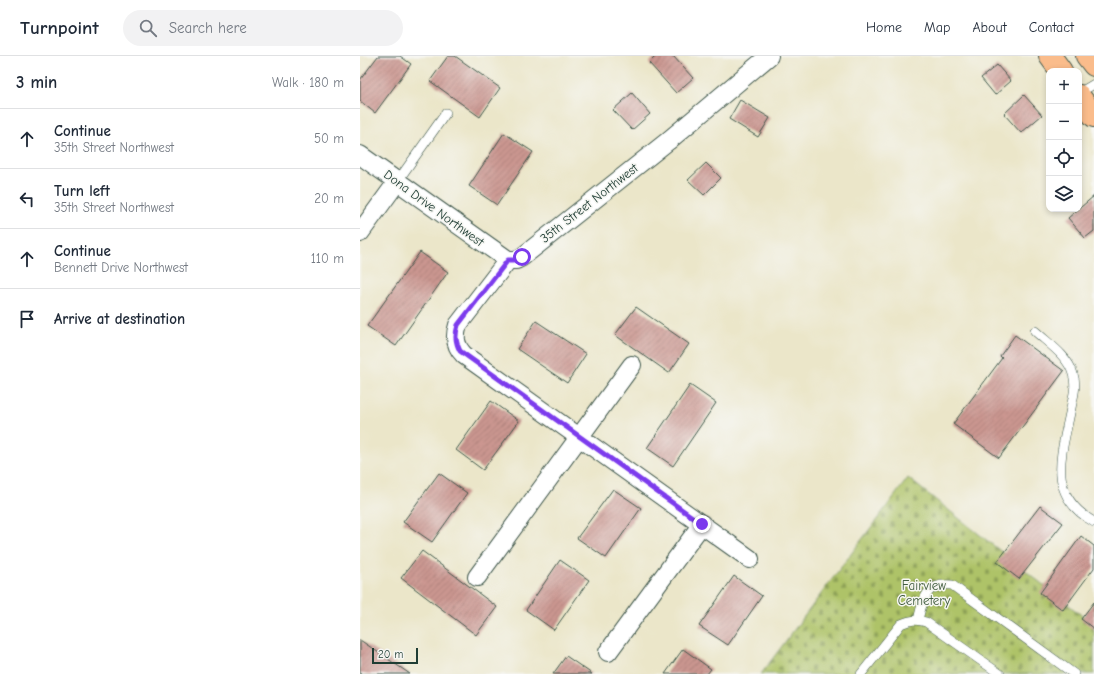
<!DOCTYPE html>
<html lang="en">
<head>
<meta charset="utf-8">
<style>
	body { margin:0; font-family:"Comic Neue",sans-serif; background:#f2f2f3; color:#1f2937 }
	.controls { position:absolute; right:12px; top:12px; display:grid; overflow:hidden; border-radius:8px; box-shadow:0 2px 6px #0003 }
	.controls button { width:36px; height:36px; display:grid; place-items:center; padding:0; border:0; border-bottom:1px solid #e0e1e3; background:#fff; color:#1f2937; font:20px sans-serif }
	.scale { position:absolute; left:12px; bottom:10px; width:46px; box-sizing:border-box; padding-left:4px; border:2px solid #1f3d34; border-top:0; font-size:11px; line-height:14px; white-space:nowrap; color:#1f3d34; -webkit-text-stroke:3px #f6f6f2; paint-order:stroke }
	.stop { position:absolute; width:12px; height:12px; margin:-9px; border:3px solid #7c3aed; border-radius:50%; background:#fff }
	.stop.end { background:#7c3aed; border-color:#fff; box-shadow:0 1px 4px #0008 }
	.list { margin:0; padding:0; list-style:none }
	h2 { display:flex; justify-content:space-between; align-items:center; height:52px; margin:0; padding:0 16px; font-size:17px }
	h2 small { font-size:13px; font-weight:400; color:#747a83 }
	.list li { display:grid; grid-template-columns:26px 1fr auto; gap:12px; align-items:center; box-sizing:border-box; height:60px; padding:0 16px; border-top:1px solid #e0e1e3 }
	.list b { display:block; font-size:15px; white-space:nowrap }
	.list p { margin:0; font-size:13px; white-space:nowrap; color:#747a83 }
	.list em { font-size:13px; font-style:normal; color:#747a83 }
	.icon { flex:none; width:22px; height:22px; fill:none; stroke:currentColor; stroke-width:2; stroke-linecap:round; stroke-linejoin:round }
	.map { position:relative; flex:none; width:734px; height:618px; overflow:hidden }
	header { display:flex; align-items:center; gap:24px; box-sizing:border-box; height:56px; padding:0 20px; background:#fff; border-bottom:1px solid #e0e1e3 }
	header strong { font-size:19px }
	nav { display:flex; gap:22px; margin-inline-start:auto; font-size:14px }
	.search { width:280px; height:36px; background:#f2f2f3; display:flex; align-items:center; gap:10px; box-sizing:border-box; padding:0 14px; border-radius:22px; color:#747a83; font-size:15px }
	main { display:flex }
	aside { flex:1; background:#fff }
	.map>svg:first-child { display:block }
	.cemetery { fill:url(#cemetery-stones); stroke:#66804e }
	.building { fill:url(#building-hatch) }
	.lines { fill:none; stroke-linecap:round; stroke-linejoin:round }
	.service-casing { stroke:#3e564a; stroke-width:10 }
	.minor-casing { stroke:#3e564a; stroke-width:20 }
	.primary-casing { stroke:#3e564a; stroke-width:24 }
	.service { stroke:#fff; stroke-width:9 }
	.minor { stroke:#fff; stroke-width:18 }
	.primary { stroke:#fabc8b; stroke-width:22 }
	.route { stroke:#7c3aed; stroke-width:5 }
	.labels { text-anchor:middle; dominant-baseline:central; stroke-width:3; stroke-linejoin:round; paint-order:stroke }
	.street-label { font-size:13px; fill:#1f3d34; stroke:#f6f6f2 }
	.park-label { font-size:13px; fill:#435e41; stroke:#f6f6f2 }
</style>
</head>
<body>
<header>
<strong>Turnpoint</strong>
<div class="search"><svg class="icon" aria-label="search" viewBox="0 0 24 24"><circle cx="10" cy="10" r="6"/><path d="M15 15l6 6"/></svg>Search here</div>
<nav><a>Home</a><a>Map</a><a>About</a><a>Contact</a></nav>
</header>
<main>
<aside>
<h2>3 min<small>Walk · 180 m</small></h2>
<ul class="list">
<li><svg class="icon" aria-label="ahead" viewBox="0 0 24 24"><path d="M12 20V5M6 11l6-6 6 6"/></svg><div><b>Continue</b><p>35th Street Northwest</p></div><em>50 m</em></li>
<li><svg class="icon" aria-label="left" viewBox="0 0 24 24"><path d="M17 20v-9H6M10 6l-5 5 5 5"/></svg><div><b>Turn left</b><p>35th Street Northwest</p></div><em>20 m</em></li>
<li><svg class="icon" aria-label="ahead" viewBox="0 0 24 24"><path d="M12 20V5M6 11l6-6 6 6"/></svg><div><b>Continue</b><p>Bennett Drive Northwest</p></div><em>110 m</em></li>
<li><svg class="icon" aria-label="arrive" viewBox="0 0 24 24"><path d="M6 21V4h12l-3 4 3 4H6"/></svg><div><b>Arrive at destination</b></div></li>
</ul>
</aside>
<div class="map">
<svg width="734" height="618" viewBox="0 0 734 618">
	<defs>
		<pattern id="cemetery-stones" width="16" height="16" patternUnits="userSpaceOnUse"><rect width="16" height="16" fill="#aec367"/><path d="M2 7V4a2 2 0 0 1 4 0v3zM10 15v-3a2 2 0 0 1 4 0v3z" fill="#8da056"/></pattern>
		<pattern id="building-hatch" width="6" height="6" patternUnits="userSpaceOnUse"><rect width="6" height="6" fill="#cb9690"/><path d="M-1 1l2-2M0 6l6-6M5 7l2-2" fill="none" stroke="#a47c76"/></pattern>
	</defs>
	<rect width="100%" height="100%" fill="#f6f6f2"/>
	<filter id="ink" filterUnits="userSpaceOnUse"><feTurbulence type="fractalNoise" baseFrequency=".025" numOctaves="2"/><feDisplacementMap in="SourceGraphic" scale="8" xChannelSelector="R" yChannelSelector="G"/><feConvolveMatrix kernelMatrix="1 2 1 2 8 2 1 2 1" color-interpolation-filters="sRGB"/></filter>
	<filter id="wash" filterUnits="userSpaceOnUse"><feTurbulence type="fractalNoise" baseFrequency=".012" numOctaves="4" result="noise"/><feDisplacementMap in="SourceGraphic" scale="16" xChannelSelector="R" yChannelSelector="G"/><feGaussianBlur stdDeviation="0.9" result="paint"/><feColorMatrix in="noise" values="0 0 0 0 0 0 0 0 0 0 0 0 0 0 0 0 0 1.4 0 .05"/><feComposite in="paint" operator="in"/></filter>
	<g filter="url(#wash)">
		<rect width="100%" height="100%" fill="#ebe6c9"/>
		<path class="cemetery" d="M548,422L734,569V618H401Z"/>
		<g id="blocks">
			<path class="building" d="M18,0H40L51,8L15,57L0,45V24Z
				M88,0H95L140,32L120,61L70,25Z
				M296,0H313L333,22L316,37L289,7Z
				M637,9L651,25L635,39L621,22Z
				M272,37L290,58L272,74L253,54Z
				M664,39L682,59L661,77L644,58Z
				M380,44L410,62L398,81L369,63Z
				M144,77L173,96L137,149L109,130Z
				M346,107L361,122L344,139L328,124Z
				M734,140V175L725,182L708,162Z
				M60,196L88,216L36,290L7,270Z
				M276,251L329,288L309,317L255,279Z
				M176,265L226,298L207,327L157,293Z
				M655,279L704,315L639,402L593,368L642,302L640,300Z
				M330,329L356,347L313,410L287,392Z
				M131,345L159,365L123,414L96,394Z
				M79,417L107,437L72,486L43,466Z
				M253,433L281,452L246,502L217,482Z
				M680,450L703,467L659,523L637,506Z
				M721,480L734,490V512L703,554L680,537Z
				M62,495L137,551L116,579L41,522Z
				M200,504L229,524L194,574L166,554Z
				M374,520L402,540L368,589L339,570Z
				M734,546V573L721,563Z
				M0,584L50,618H0Z
				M323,593L351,613L347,618H305Z
				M206,600L232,618H193Z"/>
		</g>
	</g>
	<g filter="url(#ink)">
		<use href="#blocks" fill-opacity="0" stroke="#3e564a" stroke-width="1"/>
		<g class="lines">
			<defs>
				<path id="service" d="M719,37L734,28
					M37,126L86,57
					M675,275C689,288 708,300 713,318C717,330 713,341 711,352C702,398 685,438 734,466
					M558,564C563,543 566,526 592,529L714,618
					M501,618L541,568C550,564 556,563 566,566L640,618"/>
				<path id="minor" d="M0,99L148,204
					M0,177L37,126
					M390,503L104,299C95,290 94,281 98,269L148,204H156L162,201L308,85L409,0
					M117,521L272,309
					M248,596L342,468"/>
				<path id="primary" d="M690,0L701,15
					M727,0L734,9
					M719,40L734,60"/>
			</defs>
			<use href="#service" class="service-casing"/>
			<use href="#minor" class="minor-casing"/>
			<use href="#primary" class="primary-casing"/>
			<use href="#service" class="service"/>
			<use href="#minor" class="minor"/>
			<use href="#primary" class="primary"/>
		</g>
	</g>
	<g class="lines" filter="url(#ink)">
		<path class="route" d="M162,201L156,204H148L98,269C95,279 95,285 100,295L342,468"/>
	</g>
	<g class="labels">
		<g class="street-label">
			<text transform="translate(229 147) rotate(-38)">35th Street Northwest</text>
			<text transform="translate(74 152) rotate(36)">Dona Drive Northwest</text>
		</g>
		<g class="park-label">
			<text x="564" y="529">Fairview<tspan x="564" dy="15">Cemetery</tspan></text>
		</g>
	</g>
</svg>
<div class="controls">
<button>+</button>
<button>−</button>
<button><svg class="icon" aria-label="locate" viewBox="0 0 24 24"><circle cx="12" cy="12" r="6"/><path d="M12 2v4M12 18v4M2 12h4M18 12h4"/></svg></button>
<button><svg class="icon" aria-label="layers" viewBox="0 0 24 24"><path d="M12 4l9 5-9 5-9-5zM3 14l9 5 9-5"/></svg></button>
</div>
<div class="scale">20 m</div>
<div class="stop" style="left:162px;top:201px"></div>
<div class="stop end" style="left:342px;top:468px"></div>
</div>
</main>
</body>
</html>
